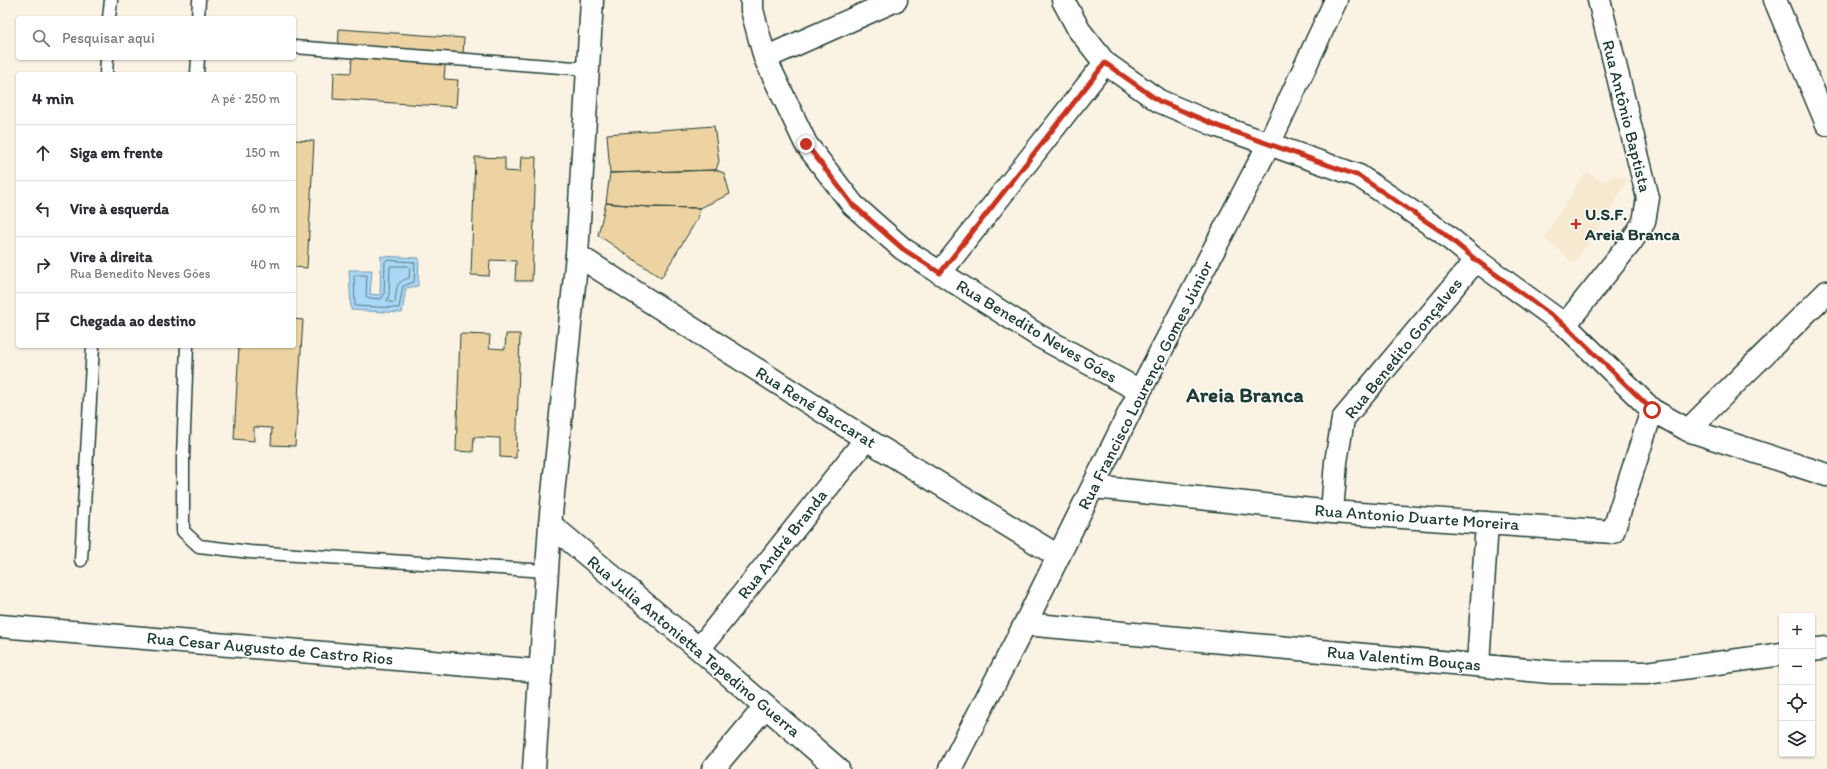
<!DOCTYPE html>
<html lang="pt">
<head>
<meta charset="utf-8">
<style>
	body { margin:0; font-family:Itim,sans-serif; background:#f2f2f3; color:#2b2b33 }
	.controls { position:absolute; right:12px; bottom:12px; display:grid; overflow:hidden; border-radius:4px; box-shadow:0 1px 3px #0004 }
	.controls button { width:36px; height:36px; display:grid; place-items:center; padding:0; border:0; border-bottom:1px solid #e1e1e2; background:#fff; color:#2b2b33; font:20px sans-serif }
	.stop { position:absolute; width:12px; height:12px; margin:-9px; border:3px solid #c8321e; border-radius:50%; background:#fff }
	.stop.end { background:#c8321e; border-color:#fff; box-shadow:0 1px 4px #0008 }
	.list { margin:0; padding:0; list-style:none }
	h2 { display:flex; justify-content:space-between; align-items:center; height:52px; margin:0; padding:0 16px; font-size:17px }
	h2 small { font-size:13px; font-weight:400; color:#7c7c81 }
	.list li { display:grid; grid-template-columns:26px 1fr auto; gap:12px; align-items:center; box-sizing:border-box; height:56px; padding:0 16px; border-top:1px solid #e1e1e2 }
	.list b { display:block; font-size:15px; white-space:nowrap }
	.list p { margin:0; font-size:13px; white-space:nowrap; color:#7c7c81 }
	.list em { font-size:13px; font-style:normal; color:#7c7c81 }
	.icon { flex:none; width:22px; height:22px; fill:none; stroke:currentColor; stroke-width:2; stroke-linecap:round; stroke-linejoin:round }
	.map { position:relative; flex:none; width:1827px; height:769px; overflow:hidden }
	.search { position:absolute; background:#fff; box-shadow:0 1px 3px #0004; left:16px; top:16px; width:280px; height:44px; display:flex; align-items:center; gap:10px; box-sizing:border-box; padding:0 14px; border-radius:4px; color:#7c7c81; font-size:15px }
	.panel { position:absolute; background:#fff; box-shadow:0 1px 3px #0004; left:16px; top:72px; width:280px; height:276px; border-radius:4px }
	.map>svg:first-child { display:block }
	.built { fill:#f6e9d0 }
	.water { fill:#abd7f7; stroke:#7399a9 }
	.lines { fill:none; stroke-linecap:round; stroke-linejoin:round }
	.shore { stroke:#577b82; stroke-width:1 }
	.building { fill:#edd3a2; stroke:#1f3d34 }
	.service-casing { stroke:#1f3d34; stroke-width:15 }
	.minor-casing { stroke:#1f3d34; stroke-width:25 }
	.tertiary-casing { stroke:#1f3d34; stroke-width:25 }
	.service { stroke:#fff; stroke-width:12 }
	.minor { stroke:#fff; stroke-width:22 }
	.tertiary { stroke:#fff; stroke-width:22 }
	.route { stroke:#c8321e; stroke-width:5 }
	.poi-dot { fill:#c8321e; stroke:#fff; stroke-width:1.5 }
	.labels { text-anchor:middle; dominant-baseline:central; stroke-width:3; stroke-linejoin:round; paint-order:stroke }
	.street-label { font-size:17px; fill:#1f3d34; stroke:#fff }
	.poi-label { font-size:17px; font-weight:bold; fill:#1f3d34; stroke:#fff; text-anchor:start }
	.district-label { font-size:21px; font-weight:bold; fill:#1f3d34; stroke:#fff }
</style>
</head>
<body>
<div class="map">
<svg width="1827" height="769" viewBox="0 0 1827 769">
	<rect width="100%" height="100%" fill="#faf2e3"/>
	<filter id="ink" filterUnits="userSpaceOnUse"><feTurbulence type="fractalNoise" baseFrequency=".025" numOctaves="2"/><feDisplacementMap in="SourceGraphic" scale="8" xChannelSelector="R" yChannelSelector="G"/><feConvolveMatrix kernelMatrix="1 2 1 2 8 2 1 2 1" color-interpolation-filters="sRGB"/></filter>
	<g filter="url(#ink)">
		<path class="built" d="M1587,172L1603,182L1613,175L1627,180L1610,211L1574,263L1544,238L1575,188Z"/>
		<path class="water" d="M381,256L419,258L418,286L406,288L402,313L351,310L349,270H372L370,294L380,295Z"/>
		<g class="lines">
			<path class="shore" d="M387,260L413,262L415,263L414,282L403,286L399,308L355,306L354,275H367L366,296L370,298L381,299L384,295L385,262Z
				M392,266H408L410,268L409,278C395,282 397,288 395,302L393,303L387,301L389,295L390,267Z"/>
		</g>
		<path class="building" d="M339,29L464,38L463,55L446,54L444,79L458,80L456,107L333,99L334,72L351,73L352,56L338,55Z
			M714,126L719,161L716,170L610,173L607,134Z
			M294,140L314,141L307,268L294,267Z
			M475,157L505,158V171L520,172L521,157H536L532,281H515L516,261L490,260L489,276L471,275Z
			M716,170L724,173L730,194L700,208L648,207L606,203L610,173Z
			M606,203L648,207L700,208L698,218L661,278L598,235Z
			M294,319L303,320L295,446L271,445L272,428L254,427V441L234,439L239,346H294Z
			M460,334L490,335L489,348L505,349L506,334H520L516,458L500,457V438L474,437L473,452L456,451Z"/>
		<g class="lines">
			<defs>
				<path id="service" d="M109,18L111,0
					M198,18L199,0
					M294,47L588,69
					M106,74L107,58
					M197,74L198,58
					M187,346L183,458V531L199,546L250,552L547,571
					M81,560L93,346"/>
				<path id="minor" d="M752,0V10L765,58L806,144L853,205L903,249L1039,336L1140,391
					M1063,0L1079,30L1105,63L1159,101L1218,126L1359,176L1442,232L1476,260L1565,325L1652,410L1688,430L1827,475
					M1775,0L1827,124
					M765,58L896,0
					M577,255L866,439L1058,556
					M940,273L1105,63
					M1565,325L1631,242L1644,222L1648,198L1599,0
					M1688,430L1827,292
					M1094,487L1332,512L1613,532L1652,410
					M1332,512L1336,462L1343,419L1476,260
					M550,524L699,649L838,769
					M1025,624L1551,672L1646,673L1782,654
					M0,626L541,671
					M699,649L866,439
					M1812,650L1827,648
					M1478,665L1487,523
					M713,769L765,707
					M950,769L1025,624L1140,391L1269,144L1336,0"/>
				<path id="tertiary" d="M534,769L550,524L577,255L592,0"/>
			</defs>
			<use href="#service" class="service-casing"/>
			<use href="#minor" class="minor-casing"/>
			<use href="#tertiary" class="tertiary-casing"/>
			<use href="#service" class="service"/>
			<use href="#minor" class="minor"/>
			<use href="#tertiary" class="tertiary"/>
		</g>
	</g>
	<g class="lines" filter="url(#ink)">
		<path class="route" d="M806,144L853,205L903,249L940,273L1105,63L1159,101L1218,126L1359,176L1442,232L1476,260L1565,325L1652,410"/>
	</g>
	<path class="poi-dot" d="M1574 218h4v4h4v4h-4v4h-4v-4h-4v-4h4z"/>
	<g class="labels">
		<g class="street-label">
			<text transform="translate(1627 116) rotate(76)">Rua Antônio Baptista</text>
			<text transform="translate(1037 331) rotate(31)">Rua Benedito Neves Góes</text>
			<text transform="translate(1403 348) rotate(-51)">Rua Benedito Gonçalves</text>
			<text transform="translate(1145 385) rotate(-63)">Rua Francisco Lourenço Gomes Júnior</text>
			<text transform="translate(816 407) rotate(32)">Rua René Baccarat</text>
			<text transform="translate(1417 517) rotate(4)">Rua Antonio Duarte Moreira</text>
			<text transform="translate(782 544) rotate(-52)">Rua André Branda</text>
			<text transform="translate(694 646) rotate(40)">Rua Julia Antonietta Tepedino Guerra</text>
			<text transform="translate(270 648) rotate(5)">Rua Cesar Augusto de Castro Rios</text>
			<text transform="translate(1404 658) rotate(5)">Rua Valentim Bouças</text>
		</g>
		<g class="poi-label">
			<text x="1585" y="214">U.S.F.<tspan x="1585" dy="20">Areia Branca</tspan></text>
		</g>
		<g class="district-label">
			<text x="1245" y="394">Areia Branca</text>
		</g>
	</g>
</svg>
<div class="controls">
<button>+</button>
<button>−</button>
<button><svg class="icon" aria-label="locate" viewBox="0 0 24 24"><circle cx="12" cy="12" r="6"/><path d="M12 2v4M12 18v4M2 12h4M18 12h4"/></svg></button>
<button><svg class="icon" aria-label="layers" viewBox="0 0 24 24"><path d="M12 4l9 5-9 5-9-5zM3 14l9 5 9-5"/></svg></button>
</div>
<div class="stop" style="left:1652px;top:410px"></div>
<div class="stop end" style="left:806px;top:144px"></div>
<div class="search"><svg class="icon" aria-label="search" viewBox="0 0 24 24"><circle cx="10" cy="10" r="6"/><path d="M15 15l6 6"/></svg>Pesquisar aqui</div>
<section class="panel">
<h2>4 min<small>A pé · 250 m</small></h2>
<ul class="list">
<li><svg class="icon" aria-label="ahead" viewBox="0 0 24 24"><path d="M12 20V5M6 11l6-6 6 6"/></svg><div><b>Siga em frente</b></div><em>150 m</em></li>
<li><svg class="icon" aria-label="left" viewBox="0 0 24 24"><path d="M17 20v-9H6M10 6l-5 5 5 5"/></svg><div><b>Vire à esquerda</b></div><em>60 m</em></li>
<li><svg class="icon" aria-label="right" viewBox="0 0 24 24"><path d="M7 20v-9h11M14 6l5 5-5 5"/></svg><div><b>Vire à direita</b><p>Rua Benedito Neves Góes</p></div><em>40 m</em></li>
<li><svg class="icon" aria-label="arrive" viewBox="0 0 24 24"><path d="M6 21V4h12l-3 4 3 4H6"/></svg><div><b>Chegada ao destino</b></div></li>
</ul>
</section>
</div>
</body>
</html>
